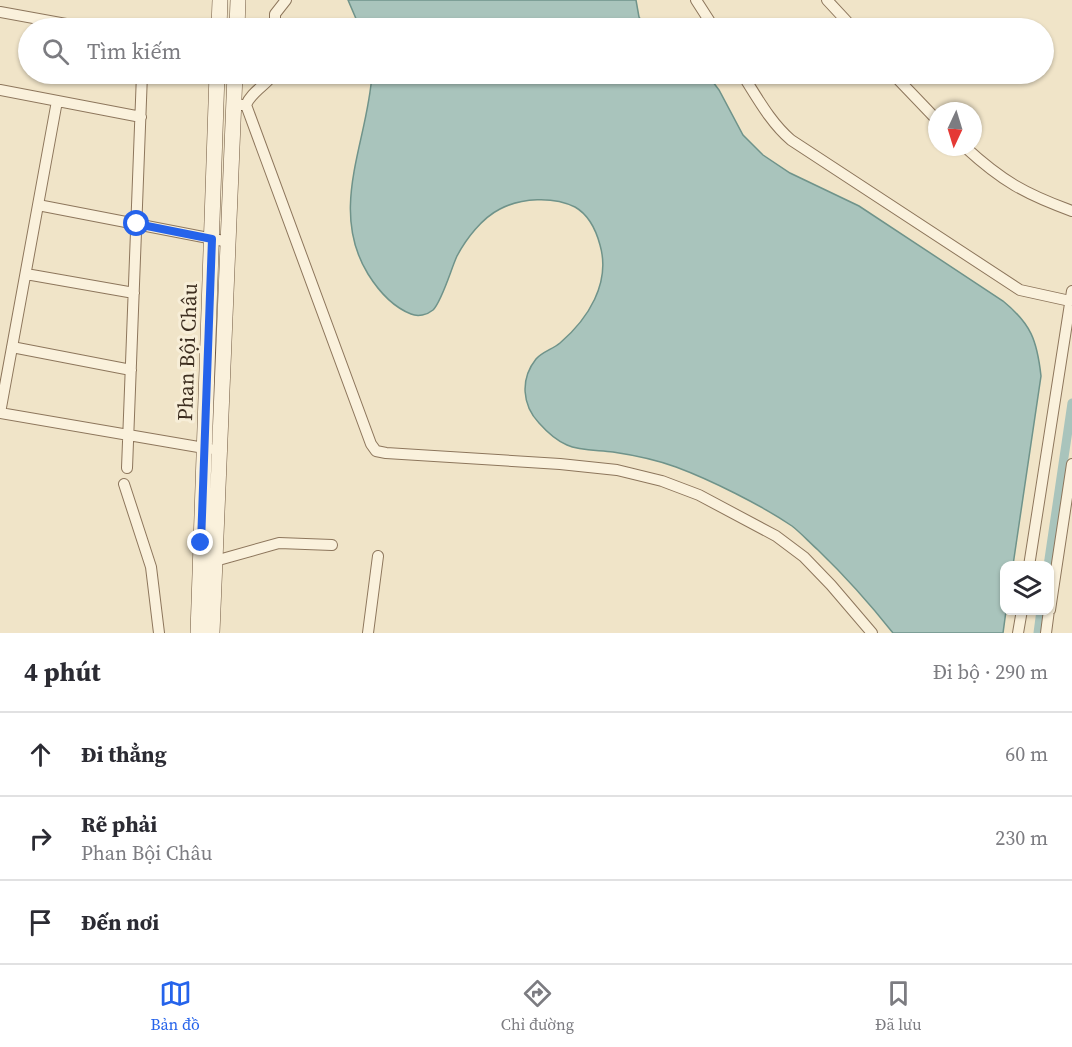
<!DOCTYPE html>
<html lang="vi">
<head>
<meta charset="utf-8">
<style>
	body { margin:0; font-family:"Source Serif 4",serif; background:#f7f7f7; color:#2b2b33 }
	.controls { position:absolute; right:18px; bottom:18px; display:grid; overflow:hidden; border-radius:12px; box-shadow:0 2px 4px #0004 }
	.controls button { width:54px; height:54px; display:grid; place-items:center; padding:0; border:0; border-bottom:2px solid #e1e1e2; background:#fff; color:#2b2b33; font:30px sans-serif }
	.compass { position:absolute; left:928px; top:102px; width:54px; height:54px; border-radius:50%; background:#fff; box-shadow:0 2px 4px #0004; rotate:184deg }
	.stop { position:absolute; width:18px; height:18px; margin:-14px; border:4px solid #2563eb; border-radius:50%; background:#fff }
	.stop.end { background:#2563eb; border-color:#fff; box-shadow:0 2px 6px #0008 }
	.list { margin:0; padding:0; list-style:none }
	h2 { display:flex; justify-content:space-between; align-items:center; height:78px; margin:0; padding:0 24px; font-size:26px }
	h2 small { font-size:20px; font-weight:400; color:#7c7c81 }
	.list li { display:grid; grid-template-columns:39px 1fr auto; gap:18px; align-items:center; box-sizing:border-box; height:84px; padding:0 24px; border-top:2px solid #e1e1e2 }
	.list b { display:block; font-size:22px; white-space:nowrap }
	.list p { margin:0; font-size:20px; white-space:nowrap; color:#7c7c81 }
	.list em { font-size:20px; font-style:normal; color:#7c7c81 }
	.icon { flex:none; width:33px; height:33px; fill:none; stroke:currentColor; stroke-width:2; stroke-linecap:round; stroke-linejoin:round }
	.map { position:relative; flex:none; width:1072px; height:633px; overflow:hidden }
	.search { position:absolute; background:#fff; box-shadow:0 2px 4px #0004; left:18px; right:18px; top:18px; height:66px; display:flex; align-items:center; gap:15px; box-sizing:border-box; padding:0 21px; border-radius:33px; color:#7c7c81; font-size:22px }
	.sheet { height:330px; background:#fff }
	nav { display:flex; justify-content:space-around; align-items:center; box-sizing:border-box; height:84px; border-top:2px solid #e1e1e2; background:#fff; font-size:16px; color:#7c7c81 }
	nav a { display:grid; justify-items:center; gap:3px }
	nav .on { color:#2563eb }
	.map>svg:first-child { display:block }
	.water { fill:#a9c4bc; stroke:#6f938a; stroke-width:1.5 }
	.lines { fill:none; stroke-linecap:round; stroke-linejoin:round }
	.canal { stroke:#a9c4bc; stroke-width:9 }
	.street-casing { stroke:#8d765c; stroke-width:12 }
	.secondary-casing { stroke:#6f573f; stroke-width:16 }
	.street { stroke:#faf1dc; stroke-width:10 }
	.secondary { stroke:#faf1dc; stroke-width:15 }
	.route { stroke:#2563eb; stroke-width:8 }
	.labels { text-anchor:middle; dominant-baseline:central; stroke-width:6; stroke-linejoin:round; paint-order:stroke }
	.street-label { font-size:21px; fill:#3d2e20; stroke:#f7eed8 }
</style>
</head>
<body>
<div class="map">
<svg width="1072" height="633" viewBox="0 0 1072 633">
	<rect width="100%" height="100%" fill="#f0e4c8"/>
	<path class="water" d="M348,0H636L639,17L646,28H360Z
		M372,74H707L719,90L743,135L763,155L790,173L859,206L1003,301C1031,324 1037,340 1041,376L1013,565L1004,566V610L1006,611L1003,633H893C870,604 845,576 818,550C809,542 801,533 792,526C761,505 711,480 676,467C657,460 633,455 613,452C599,450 580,451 567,445C555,440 547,432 539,423C522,405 520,379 536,359C542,352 553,349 560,343C588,319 611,283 600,245C596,230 589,215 575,207C553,196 521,198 500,209C482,218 466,239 457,256C451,269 442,301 433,310C427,315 418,317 411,314C393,307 378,290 368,274C328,209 368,141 372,74Z"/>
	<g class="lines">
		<path class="canal" d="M1048,566L1072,403
			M1038,633L1041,610"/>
		<defs>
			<path id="street" d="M696,0L714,28
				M827,0L853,28
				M0,12L88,28
				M275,28V14L286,0
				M742,74C757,97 770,122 791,140L1020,290L1070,301
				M893,74L937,120
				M0,90L141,117
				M57,101L0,413L210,449
				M241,105H246C251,92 266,85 274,74
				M246,105L371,444L376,451L386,453L560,464L617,470L662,481L699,495L776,536L804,557L831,585L872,633
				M965,147C1002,181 1025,194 1072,211
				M38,205L229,242
				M26,274L134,293
				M12,347L131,370
				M127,468L142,74
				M124,484L151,567L159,633
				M215,561L279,543L332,545
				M1029,566L1072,291
				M1050,610L1072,464
				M368,633L378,556
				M1018,633L1022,610
				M1046,633L1049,610"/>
			<path id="secondary" d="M219,28L220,0
				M237,28L238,0
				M198,633L217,74
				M212,633L235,74"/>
		</defs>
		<use href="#street" class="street-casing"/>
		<use href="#secondary" class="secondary-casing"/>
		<use href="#street" class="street"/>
		<use href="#secondary" class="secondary"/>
	</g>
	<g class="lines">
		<path class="route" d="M137,224L212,239L201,543"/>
	</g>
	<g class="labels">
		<g class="street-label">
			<text transform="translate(187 352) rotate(-88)">Phan Bội Châu</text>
		</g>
	</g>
</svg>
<div class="controls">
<button><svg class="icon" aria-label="layers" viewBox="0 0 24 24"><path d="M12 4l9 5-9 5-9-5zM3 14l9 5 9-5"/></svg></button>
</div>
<svg class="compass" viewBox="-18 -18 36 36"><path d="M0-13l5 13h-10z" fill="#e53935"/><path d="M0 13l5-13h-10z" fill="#7c7c81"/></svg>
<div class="stop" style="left:137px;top:224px"></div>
<div class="stop end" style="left:201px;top:543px"></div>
<div class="search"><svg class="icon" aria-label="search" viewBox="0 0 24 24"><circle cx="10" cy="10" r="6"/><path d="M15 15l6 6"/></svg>Tìm kiếm</div>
</div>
<section class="sheet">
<h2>4 phút<small>Đi bộ · 290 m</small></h2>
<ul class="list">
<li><svg class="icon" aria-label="ahead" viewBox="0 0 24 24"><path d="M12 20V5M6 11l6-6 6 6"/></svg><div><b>Đi thẳng</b></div><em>60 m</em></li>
<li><svg class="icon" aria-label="right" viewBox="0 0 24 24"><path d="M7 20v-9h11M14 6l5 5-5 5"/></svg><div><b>Rẽ phải</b><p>Phan Bội Châu</p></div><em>230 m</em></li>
<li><svg class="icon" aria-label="arrive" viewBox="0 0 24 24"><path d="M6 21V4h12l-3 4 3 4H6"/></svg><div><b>Đến nơi</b></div></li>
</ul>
</section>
<nav>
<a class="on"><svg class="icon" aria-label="map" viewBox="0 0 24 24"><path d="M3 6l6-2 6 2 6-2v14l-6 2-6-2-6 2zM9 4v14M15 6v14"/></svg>Bản đồ</a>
<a><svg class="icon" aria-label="directions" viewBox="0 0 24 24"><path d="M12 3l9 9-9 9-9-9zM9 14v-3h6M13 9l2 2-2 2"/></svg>Chỉ đường</a>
<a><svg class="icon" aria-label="saved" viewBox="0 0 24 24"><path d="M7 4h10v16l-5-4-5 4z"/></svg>Đã lưu</a>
</nav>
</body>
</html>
